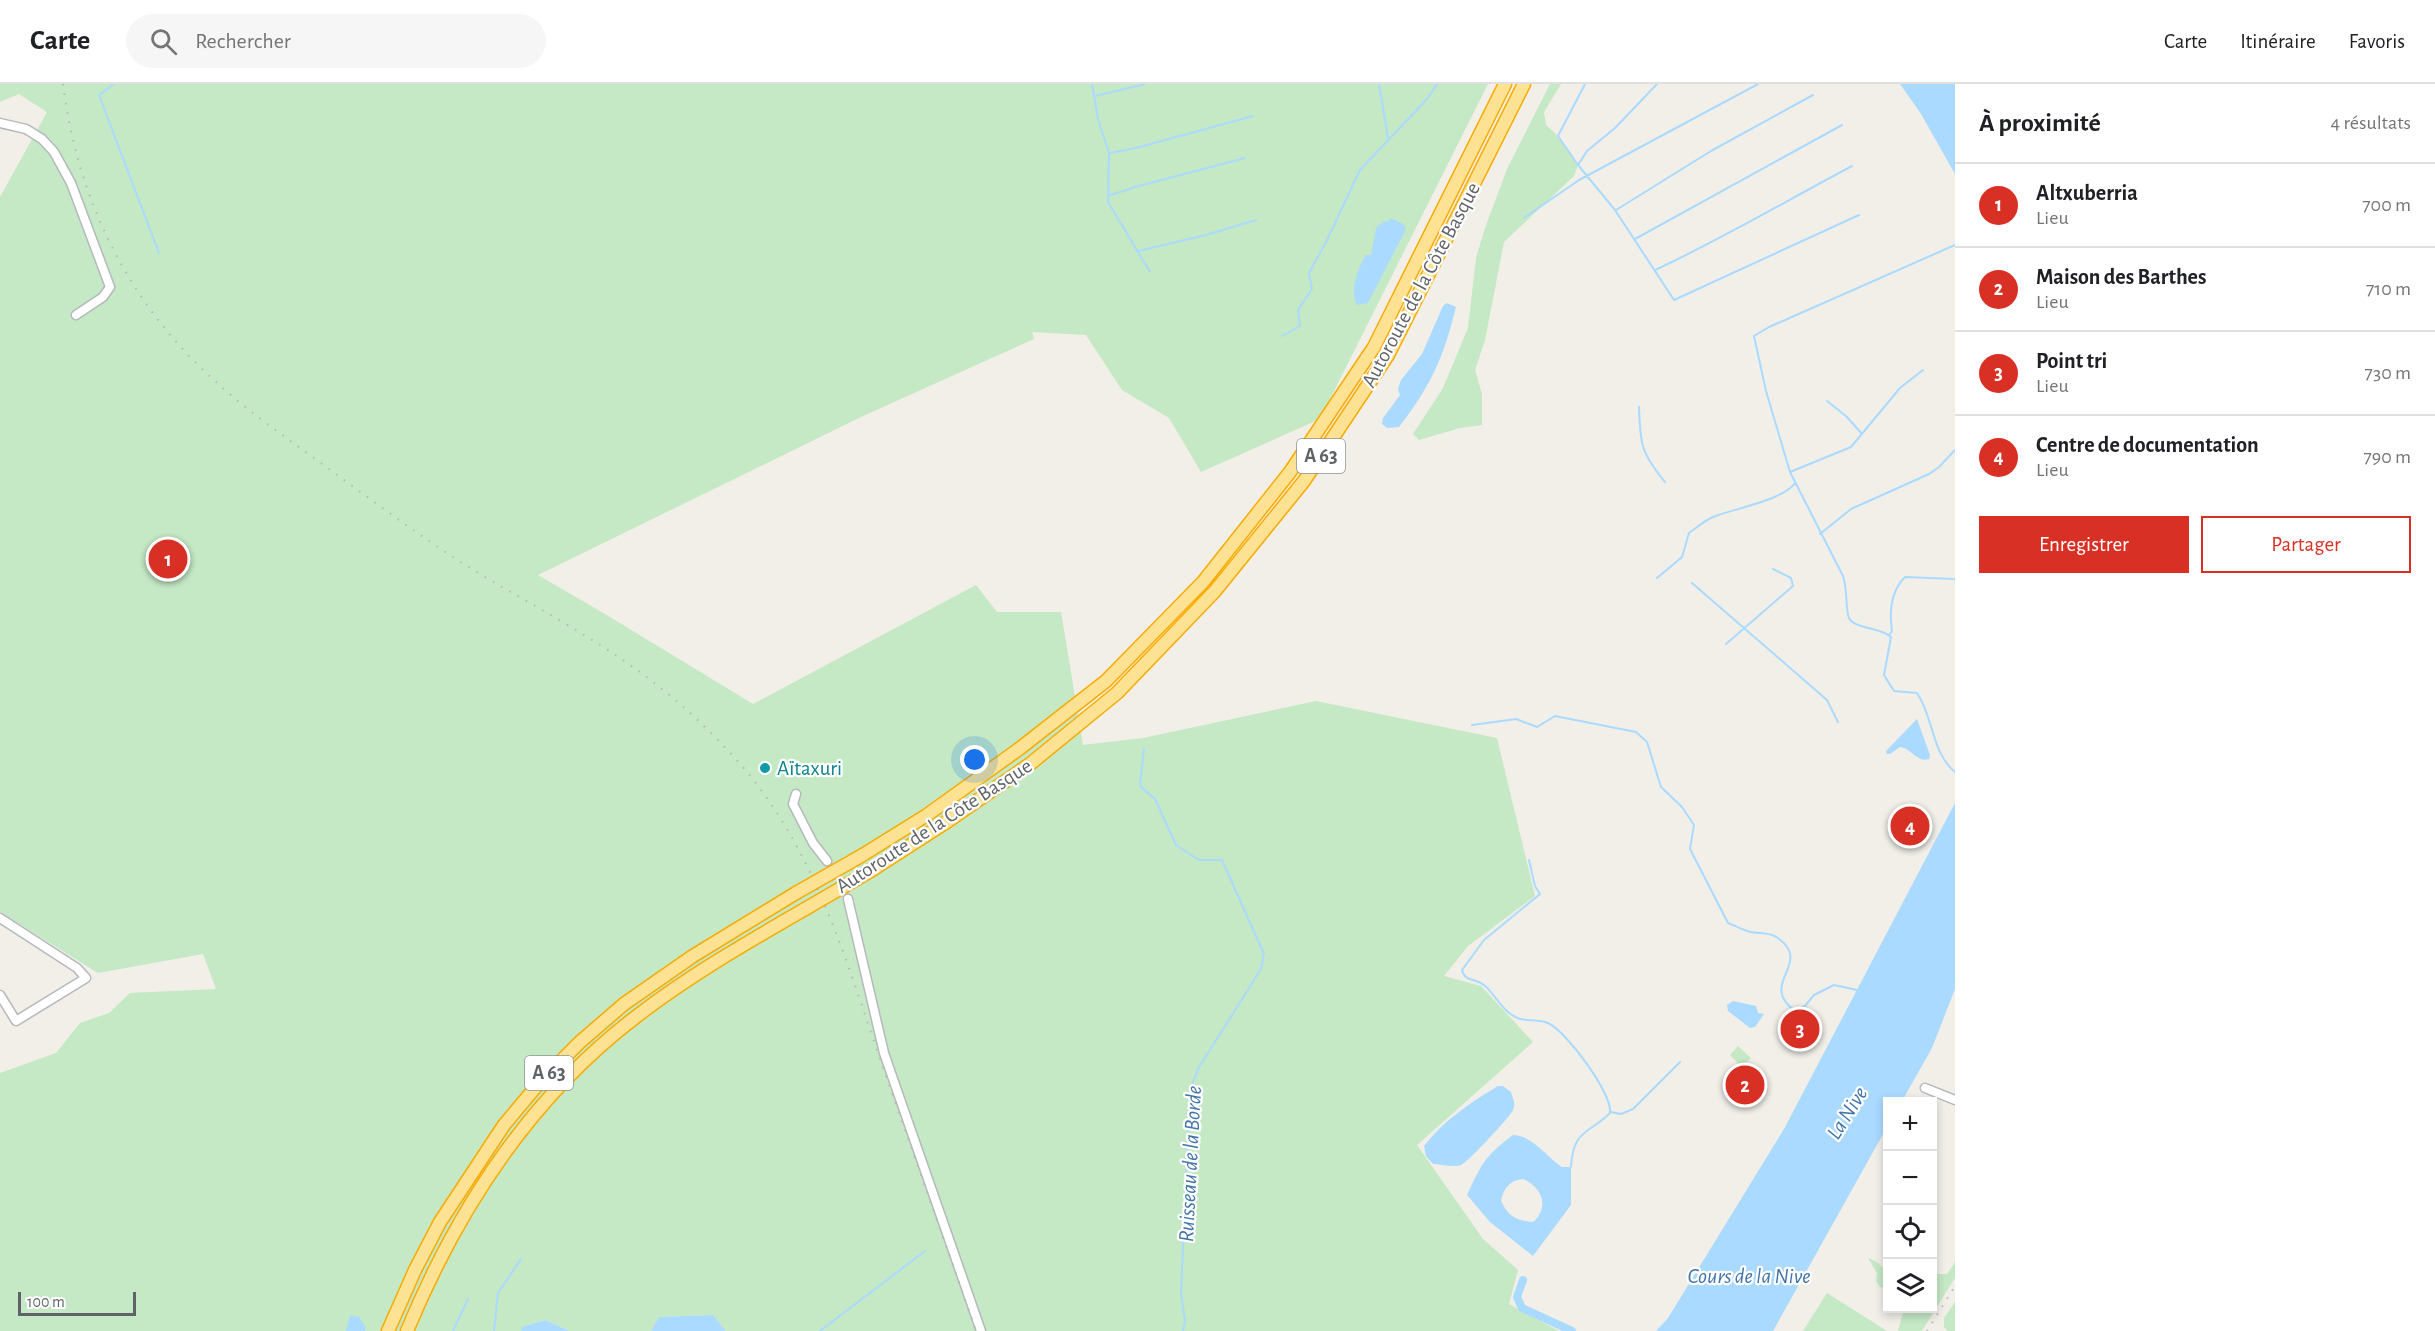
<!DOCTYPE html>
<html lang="fr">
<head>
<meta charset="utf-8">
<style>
	body { margin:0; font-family:"Alegreya Sans",sans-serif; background:#f6f6f6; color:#202124 }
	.controls { position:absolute; right:18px; bottom:18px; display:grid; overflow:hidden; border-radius:0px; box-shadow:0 3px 9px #0003 }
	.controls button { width:54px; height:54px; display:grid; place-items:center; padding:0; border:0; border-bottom:2px solid #e0e0e0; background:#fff; color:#202124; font:30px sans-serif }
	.scale { position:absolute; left:18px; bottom:15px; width:118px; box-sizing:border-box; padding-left:6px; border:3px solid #5f6368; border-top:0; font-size:16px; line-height:21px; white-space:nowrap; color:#5f6368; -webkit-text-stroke:4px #fff; paint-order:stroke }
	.you { position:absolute; left:975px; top:676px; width:21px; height:21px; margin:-15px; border:4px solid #fff; border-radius:50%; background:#1a73e8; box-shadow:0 0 0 9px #1a73e833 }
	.badge { display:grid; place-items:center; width:39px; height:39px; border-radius:50%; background:#d93025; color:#fff; font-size:20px; font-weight:700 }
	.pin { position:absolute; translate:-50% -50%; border:3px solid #fff; box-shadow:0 2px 6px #0006 }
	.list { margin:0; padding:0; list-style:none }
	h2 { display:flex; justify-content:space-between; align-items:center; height:78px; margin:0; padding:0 24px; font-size:26px }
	h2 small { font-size:20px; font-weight:400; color:#757577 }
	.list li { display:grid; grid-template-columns:39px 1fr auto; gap:18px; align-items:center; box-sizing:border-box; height:84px; padding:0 24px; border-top:2px solid #e0e0e0 }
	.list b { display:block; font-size:22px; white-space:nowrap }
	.list p { margin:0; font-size:20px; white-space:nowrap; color:#757577 }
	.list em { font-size:20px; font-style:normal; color:#757577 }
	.actions { display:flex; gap:12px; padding:18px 24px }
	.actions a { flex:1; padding:14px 0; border:2px solid #d93025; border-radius:0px; text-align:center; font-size:21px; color:#d93025 }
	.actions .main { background:#d93025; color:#fff }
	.icon { flex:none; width:33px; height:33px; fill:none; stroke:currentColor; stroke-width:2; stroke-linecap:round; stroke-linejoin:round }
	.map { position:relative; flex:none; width:1955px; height:1247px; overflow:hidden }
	header { display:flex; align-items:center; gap:36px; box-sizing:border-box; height:84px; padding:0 30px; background:#fff; border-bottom:2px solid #e0e0e0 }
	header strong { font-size:28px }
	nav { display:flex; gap:33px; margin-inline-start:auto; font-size:21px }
	.search { width:420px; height:54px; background:#f6f6f6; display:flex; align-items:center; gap:15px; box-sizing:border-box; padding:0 21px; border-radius:33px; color:#757577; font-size:22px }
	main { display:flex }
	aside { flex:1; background:#fff }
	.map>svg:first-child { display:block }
	.green { fill:#c5e8c5 }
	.water { fill:#aadaff; fill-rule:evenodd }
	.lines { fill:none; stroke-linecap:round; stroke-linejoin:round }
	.stream { stroke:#aadaff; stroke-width:2 }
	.canal { stroke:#aadaff; stroke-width:8 }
	.minor-tunnel { stroke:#ccccc8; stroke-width:8; stroke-dasharray:8 4; stroke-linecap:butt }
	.minor-casing { stroke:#b5b8bc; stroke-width:11 }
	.highway-casing { stroke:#f9ab00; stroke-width:15 }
	.minor { stroke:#fff; stroke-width:8 }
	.highway { stroke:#fde293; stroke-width:12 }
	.rail { stroke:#b6b7b8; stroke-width:2; stroke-dasharray:1.5 8; stroke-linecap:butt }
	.highway-bridge-casing { stroke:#f9ab00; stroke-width:15; stroke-linecap:butt }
	.highway-bridge { stroke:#fde293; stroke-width:12 }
	.culture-dot { fill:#0f9aa8; stroke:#fff; stroke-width:2 }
	.labels { text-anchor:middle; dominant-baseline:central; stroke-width:4.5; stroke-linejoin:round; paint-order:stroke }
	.shield { fill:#fff; stroke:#8f9295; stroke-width:1.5 }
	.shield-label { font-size:20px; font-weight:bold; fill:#5f6368 }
	.street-label { font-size:21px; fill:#5f6368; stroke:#fff }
	.culture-label { font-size:21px; fill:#0d838f; stroke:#fff; text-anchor:start }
	.water-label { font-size:22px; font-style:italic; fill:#4174aa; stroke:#fff }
</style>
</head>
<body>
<header>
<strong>Carte</strong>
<div class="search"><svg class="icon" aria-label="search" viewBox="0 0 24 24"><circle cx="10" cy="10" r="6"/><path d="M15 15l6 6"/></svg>Rechercher</div>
<nav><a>Carte</a><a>Itinéraire</a><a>Favoris</a></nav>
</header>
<main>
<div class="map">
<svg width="1955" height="1247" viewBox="0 0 1955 1247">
	<rect width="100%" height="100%" fill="#f1efe8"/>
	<path class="green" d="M0,0H1488L1320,335L1201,388L1169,334L1122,306L1086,251L1032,248L1034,255L863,332L538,491L605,530L753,620L976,501L997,528H1061L1083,661L1143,654L1316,617L1497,654L1535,812L1468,862L1444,892L1481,902L1533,958L1417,1061L1483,1155L1518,1186L1509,1220L1559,1247H726L713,1231L659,1233L651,1247H570L545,1236L522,1243L521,1247H0V989L56,969L80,939L109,929L130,909L216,905L203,870L98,889L0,828V113L47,28L19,10L0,18Z
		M1550,0H1561L1544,28L1546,41L1558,52L1578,81L1574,92L1504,158L1485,256L1475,286L1482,310V341L1460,344L1419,356L1413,350L1443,304L1468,244L1476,174L1485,144L1507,85Z
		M1738,962L1751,974L1742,983L1730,971Z
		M1868,1174C1884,1180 1888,1189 1887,1205L1880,1203L1876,1197L1877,1189Z
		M1955,1178V1194L1922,1247H1898L1904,1225L1932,1224L1933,1190H1947Z
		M1827,1209L1887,1247H1803Z
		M1955,1218V1247H1948L1944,1243V1234Z"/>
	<path class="water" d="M1900,0H1955V90L1921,30Z
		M1391,134L1403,140L1406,145L1368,219L1357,221C1349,207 1358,183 1366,171H1371L1376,144L1384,137L1388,138Z
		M1447,219L1456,223C1444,272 1431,302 1399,343L1387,344L1382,340L1383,334L1400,311L1398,305L1401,296L1422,270L1443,222Z
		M1917,635L1930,671L1929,675C1917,679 1911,664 1900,663L1890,670H1887L1886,667Z
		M1955,719V905L1932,964L1902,1017L1888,1018L1887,1043L1773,1247H1656L1668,1234L1784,1045Z
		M1733,917L1756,922L1758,929L1764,930L1755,943L1750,944L1728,927L1727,921Z
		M1498,1002H1503L1511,1008C1513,1015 1516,1020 1513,1026C1510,1033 1466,1080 1461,1081C1454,1084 1441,1080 1433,1080L1426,1072L1424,1062C1443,1037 1471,1018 1498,1002Z
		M1513,1051C1532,1051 1547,1073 1562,1083H1571V1121L1533,1172L1490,1138L1467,1111C1482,1079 1485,1072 1513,1051ZM1523,1095C1542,1103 1550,1123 1533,1138C1517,1137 1507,1132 1501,1116C1504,1104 1510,1096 1523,1095Z
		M350,1231L359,1233L366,1244L365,1247H346Z
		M713,1231L726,1247H651L659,1233Z
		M545,1236L570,1247H521L522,1243Z"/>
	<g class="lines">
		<path class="stream" d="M114,0L99,11L159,169
			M1092,0L1098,35L1109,69L1108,118L1150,188
			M1379,0L1388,53
			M1585,0L1558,52L1578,81L1615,126L1674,216L1859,131
			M1095,12L1145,0
			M1110,69L1136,64L1253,32
			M1578,81L1587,67L1615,44L1657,0
			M1108,112L1135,103L1245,74
			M1616,126L1711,67L1813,11
			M1524,134L1579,96L1758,0
			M1635,155L1842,41
			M1955,161L1769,243L1754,252L1766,307L1790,388L1843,492C1848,506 1845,524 1849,534C1854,545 1880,543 1891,553L1884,591L1894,607L1917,609C1934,634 1931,668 1955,688
			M1138,167L1206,151L1256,136
			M1655,186C1722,155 1786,117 1852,82
			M1282,252L1300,242L1298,226L1312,205L1309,189L1326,158L1360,86L1428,14L1437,0
			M1827,317L1846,332L1862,350
			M1639,323C1640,360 1641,369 1665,398
			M1790,388L1851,363L1900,304L1923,286
			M1820,450L1851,425L1929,390L1939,383L1955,366
			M1657,494L1682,473L1689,449C1696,444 1704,437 1713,433C1732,425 1784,416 1795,399
			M1692,499L1827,616L1838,638
			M1889,551L1892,547C1889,527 1891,507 1905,493L1955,495
			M1726,560L1793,502L1791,494L1773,485
			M1472,641L1516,635L1537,643L1555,632L1636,648L1647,658L1661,703L1682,723L1694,741L1690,765L1728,839C1736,842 1743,846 1751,848C1760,850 1770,848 1778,854C1814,880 1757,899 1795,927L1805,922L1814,911L1834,901L1857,906
			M1144,664L1140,702L1155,715L1176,761L1199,776H1222L1264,870L1261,885L1198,985L1190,1006L1181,1209L1185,1237L1183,1247
			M1529,776L1535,802L1540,810L1484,856L1462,886C1465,898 1475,894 1484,901C1494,909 1499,922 1512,931C1523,939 1536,934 1548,939C1566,947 1613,1010 1610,1029C1589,1050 1573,1045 1571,1083
			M1611,1028L1621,1030L1633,1025L1680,978
			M453,1247L468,1215
			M494,1247L498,1209L521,1175
			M820,1247L925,1167"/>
		<path class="canal" d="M1523,1196L1517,1213L1522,1224L1572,1247"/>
		<path class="minor-tunnel" d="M827,777L848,815"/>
		<defs>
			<path id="minor" d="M0,39L26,45L42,55L54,68L71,99L110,203L103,213L76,231
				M796,710L793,720L813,759L827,777
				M848,815L884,969L981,1247
				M0,834L77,884L86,894L16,937L0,911
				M1925,1004L1955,1016"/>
			<path id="highway" d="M861,772L927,731L1019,665L1106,597L1203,498L1290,388L1374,263L1505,0
				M872,786L945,739L1030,680L1117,609L1215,507L1304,397L1388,271L1524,0
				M388,1247L415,1186L440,1138L504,1041L540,998L580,958L624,920L693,872L796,809
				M407,1247C458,1124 530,1013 637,932C690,891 748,858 805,825"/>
		</defs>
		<use href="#minor" class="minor-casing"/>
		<use href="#highway" class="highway-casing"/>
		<use href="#minor" class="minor"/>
		<use href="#highway" class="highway"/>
		<path class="rail" d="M63,0C77,114 128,219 214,296C249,329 290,356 329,385C377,420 425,456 475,487C521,515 569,540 614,570C664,603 708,642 747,688C815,770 845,873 879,972C911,1064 944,1155 976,1247
			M1927,1247L1955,1202"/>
		<defs>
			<path id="highway-bridge" d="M796,809L861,772
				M805,825L872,786"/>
		</defs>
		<use href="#highway-bridge" class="highway-bridge-casing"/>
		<use href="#highway-bridge" class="highway-bridge"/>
	</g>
	<circle class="culture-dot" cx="765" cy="684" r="6"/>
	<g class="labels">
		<g class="shield">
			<rect x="1297" y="355" width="48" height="34" rx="4.5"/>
			<rect x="525" y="972" width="48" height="34" rx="4.5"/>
		</g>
		<g class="shield-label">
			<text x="1321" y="372">A 63</text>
			<text x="549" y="989">A 63</text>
		</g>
		<g class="street-label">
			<text transform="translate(1421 201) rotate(-62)">Autoroute de la Côte Basque</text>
			<text transform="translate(934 742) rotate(-33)">Autoroute de la Côte Basque</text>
		</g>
		<g class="culture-label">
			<text x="777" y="684">Aïtaxuri</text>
		</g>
		<g class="water-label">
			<text transform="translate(1847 1029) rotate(-58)">La Nive</text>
			<text transform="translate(1190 1080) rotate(-87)">Ruisseau de la Borde</text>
			<text x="1749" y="1192">Cours de la Nive</text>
		</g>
	</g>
</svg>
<div class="controls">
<button>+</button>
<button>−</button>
<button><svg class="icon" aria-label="locate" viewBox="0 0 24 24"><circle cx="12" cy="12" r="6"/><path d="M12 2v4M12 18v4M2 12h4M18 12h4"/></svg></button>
<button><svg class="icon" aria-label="layers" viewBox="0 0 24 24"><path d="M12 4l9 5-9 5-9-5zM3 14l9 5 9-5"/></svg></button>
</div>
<div class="scale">100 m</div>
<div class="you"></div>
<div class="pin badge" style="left:168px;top:475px">1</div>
<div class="pin badge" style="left:1745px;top:1001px">2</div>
<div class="pin badge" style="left:1800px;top:945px">3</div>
<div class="pin badge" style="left:1910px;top:742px">4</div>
</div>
<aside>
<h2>À proximité<small>4 résultats</small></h2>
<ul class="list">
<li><span class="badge">1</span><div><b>Altxuberria</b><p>Lieu</p></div><em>700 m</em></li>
<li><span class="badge">2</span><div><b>Maison des Barthes</b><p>Lieu</p></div><em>710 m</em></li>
<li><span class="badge">3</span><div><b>Point tri</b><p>Lieu</p></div><em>730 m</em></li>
<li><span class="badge">4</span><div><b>Centre de documentation</b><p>Lieu</p></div><em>790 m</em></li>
</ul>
<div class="actions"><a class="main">Enregistrer</a><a>Partager</a></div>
</aside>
</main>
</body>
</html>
